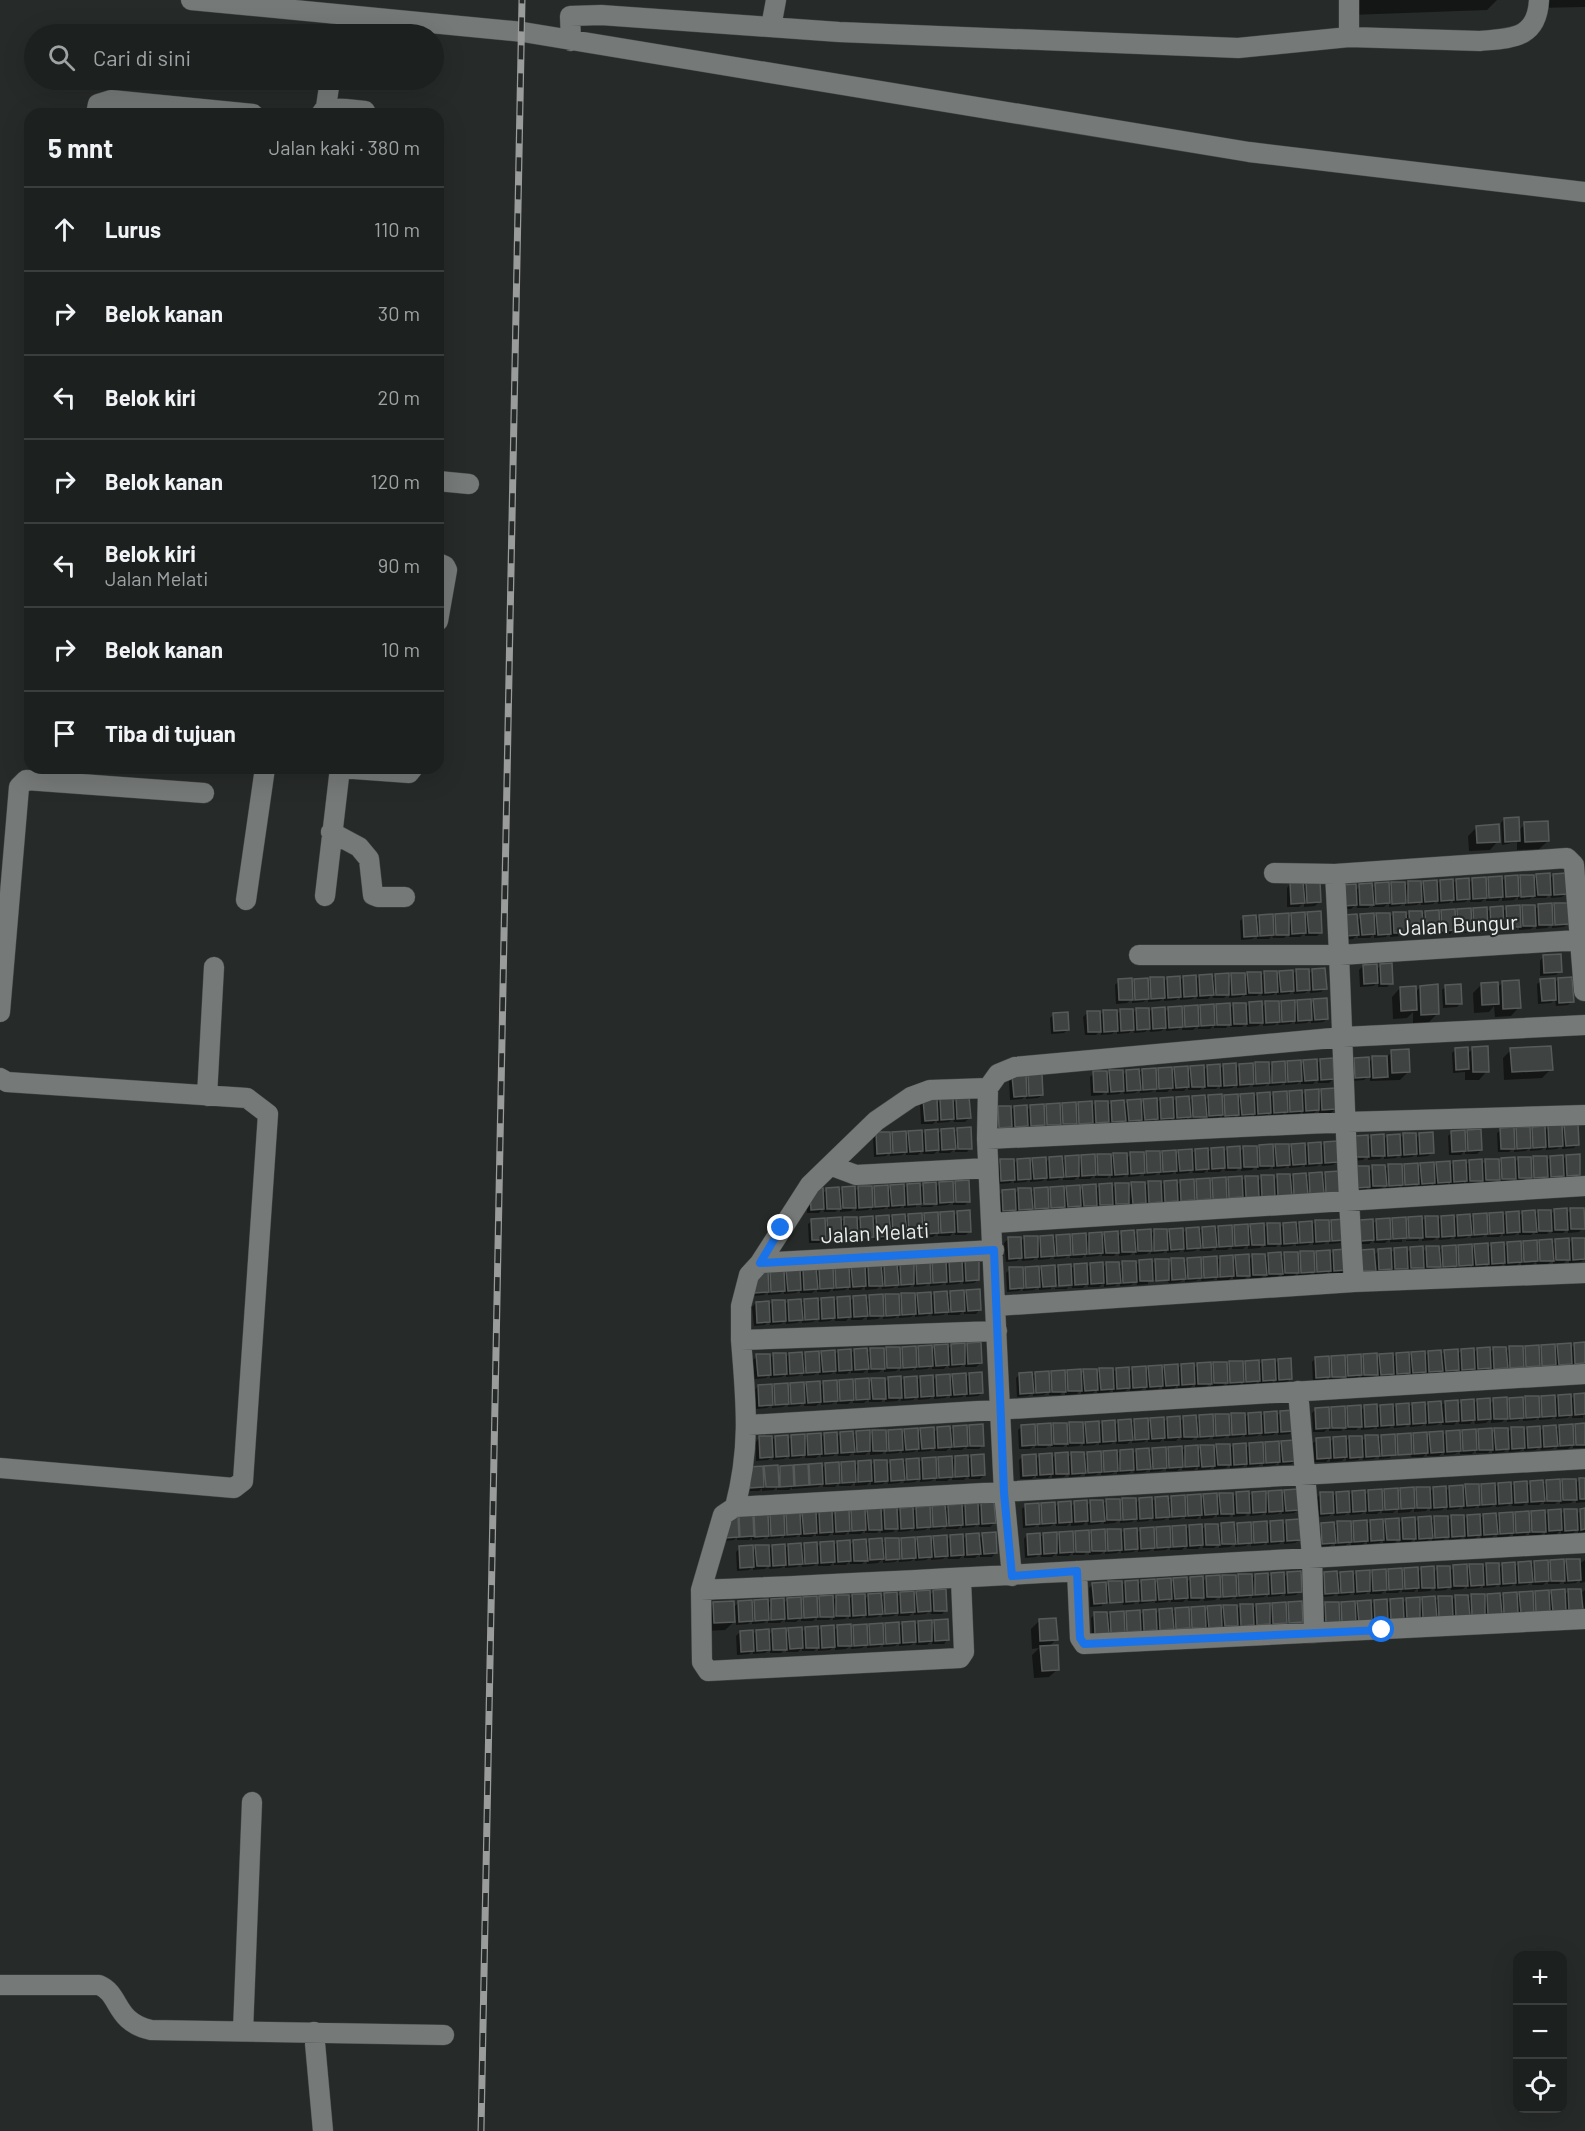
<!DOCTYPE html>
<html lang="id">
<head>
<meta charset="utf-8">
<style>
	body { margin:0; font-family:Barlow,sans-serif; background:#252828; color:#f1f3f6 }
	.controls { position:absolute; right:18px; bottom:18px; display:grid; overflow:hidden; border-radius:12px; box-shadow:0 6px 24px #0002 }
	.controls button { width:54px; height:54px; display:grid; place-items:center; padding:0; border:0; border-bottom:2px solid #3a3e3d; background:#1c201f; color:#f1f3f6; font:30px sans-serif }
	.stop { position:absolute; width:18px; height:18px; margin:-14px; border:4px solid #1a73e8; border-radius:50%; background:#fff }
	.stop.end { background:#1a73e8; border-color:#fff; box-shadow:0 2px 6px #0008 }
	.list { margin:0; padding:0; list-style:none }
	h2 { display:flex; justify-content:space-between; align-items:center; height:78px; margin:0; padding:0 24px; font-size:26px }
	h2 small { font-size:20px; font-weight:400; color:#a0a3a4 }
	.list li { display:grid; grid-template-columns:39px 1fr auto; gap:18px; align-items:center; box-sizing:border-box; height:84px; padding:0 24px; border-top:2px solid #3a3e3d }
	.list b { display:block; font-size:22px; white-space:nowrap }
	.list p { margin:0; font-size:20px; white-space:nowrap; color:#a0a3a4 }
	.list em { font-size:20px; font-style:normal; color:#a0a3a4 }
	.icon { flex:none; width:33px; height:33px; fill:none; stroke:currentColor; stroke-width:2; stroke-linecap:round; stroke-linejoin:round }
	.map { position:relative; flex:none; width:1585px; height:2131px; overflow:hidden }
	.search { position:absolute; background:#1c201f; box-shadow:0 6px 24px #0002; left:24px; top:24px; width:420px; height:66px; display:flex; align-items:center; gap:15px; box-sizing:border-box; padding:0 21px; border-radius:33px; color:#a0a3a4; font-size:22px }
	.panel { position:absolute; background:#1c201f; box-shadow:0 6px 24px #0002; left:24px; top:108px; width:420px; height:666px; border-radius:18px }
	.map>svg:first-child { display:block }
	.shadow { fill:#0007 }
	.building { fill:#3f4342; stroke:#565b5a; stroke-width:1.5 }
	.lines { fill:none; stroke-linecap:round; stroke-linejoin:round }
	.minor-casing { stroke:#444847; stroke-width:21 }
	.minor { stroke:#757978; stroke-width:20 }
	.rail-casing { stroke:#999c9b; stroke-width:7 }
	.rail { stroke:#262a29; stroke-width:4.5; stroke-dasharray:14; stroke-linecap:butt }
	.route { stroke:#1a73e8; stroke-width:8 }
	.labels { text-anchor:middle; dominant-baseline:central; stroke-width:4.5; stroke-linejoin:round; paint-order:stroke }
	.street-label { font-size:21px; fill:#ecefee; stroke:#262a29 }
</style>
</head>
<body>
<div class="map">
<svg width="1585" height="2131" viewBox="0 0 1585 2131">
	<rect width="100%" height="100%" fill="#262a29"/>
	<path class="shadow" d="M1349,0H1497L1487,10L1350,15Z
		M1535,0H1585V7L1536,8Z
		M1504,819L1518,831L1525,824L1548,841L1539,849L1517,850V842L1502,845L1501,823Z
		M1477,827L1498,841L1490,850L1469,851L1468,836Z
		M1553,875L1566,893L1562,897L1551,898L1550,893L1546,898H1534V894L1530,899L1518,900V896L1514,900L1502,901V896L1498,901H1486V897L1481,902H1470V898L1465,902L1453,903V899L1449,903L1438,904L1437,900L1433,904L1421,905V901L1417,905L1405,906V901L1400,906L1389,907V902L1384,907H1373V903L1368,908H1357L1356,904L1351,909H1340L1360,886L1371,889L1376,885L1387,888L1392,884L1404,888L1408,883L1420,887L1424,882L1436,885L1440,881L1452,885L1456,880L1468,884L1473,879L1484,883L1489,878L1501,882L1505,878L1517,881L1521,877L1533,880L1537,876L1549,880Z
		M1290,884L1302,888L1307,884L1319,902L1315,906L1304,907V902L1299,907H1287V888Z
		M1555,905L1568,923L1564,927L1552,928V924L1547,928L1536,929V924L1531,929L1519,930V926L1515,930H1504V926L1499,931H1487V927L1483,932H1471V928L1466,933H1455V929L1450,934H1439V930L1434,934L1423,935L1420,931L1402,932V936L1390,937V932L1386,937L1374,938V933L1370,938H1358V934L1353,939L1342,940L1361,916L1373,919L1377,915L1389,918L1393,914L1405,917L1409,913L1421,916L1426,912L1437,916L1442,911L1453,915L1458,910L1470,914L1474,910L1486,913L1490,909L1502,912L1507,908L1518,911L1522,907L1534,910L1539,906L1550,909Z
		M1308,914L1321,932L1317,936H1305V932L1300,937H1289V933L1284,938H1273L1272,935L1269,939H1257V935L1252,939L1241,940L1240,921L1244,917L1255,921L1260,916L1272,920L1275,916L1287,919L1292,915L1304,918Z
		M1543,957L1560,971L1556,975L1540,976V961Z
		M1381,965L1391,983L1387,987H1378V982L1373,986L1360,987L1359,970L1363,966L1376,970Z
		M1313,970L1325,988L1321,992L1310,993V989L1305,993L1294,994L1293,989L1289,994L1277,995V991L1273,995L1262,996L1261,991L1257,996H1245V992L1241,997L1229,998V993L1224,998H1213L1212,994L1208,999H1197L1196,995L1192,999L1180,1000V996L1176,1000L1164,1001V997L1160,1001L1148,1002V998L1143,1002L1132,1003V999L1127,1003L1116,1004L1115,985L1119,981L1130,984L1135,980L1147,983L1151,979L1163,983L1167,978L1179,982L1183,977L1195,981L1199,976L1211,980L1215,976L1227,980L1232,975L1244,978L1248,974L1260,977L1264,973L1276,976L1280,972L1292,975L1296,971L1308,975Z
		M1558,979L1572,1001L1568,1005L1556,1006L1555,999L1551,1003L1538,1004L1537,984L1541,981L1554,984Z
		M1502,983L1519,1007L1511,1016L1495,1017L1494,1006L1489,1012L1474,1013L1473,993L1481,985L1497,988Z
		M1446,986L1461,1003L1457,1007L1443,1008L1442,990Z
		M1420,987L1437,1014L1429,1022L1413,1023V1012L1407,1018L1393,1019L1392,997L1400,988L1415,993Z
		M1314,1000L1327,1019L1323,1022L1311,1023V1019L1307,1023L1295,1024V1020L1290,1024L1279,1025L1278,1021L1275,1025L1263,1026V1022L1258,1026L1247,1027L1246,1023L1242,1027H1230V1023L1226,1028H1214V1024L1210,1029H1198V1025L1193,1030H1182V1026L1177,1030L1166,1031V1027L1161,1031L1150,1032L1149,1028L1145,1032L1134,1033L1133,1028L1129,1033L1117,1034V1029L1112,1034L1101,1035V1030L1096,1035H1085L1083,1017L1087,1013L1099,1016L1103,1012L1115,1016L1120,1011L1132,1014L1136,1010L1148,1013L1152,1009L1164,1013L1169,1008L1180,1012L1185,1007L1197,1011L1201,1007L1213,1010L1217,1006L1229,1009L1233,1005L1245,1008L1249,1004L1261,1008L1266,1003L1278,1006L1281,1002L1293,1006L1298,1001L1310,1005Z
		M1054,1014L1068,1029L1064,1033L1051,1034L1050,1018Z
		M1473,1048L1487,1071L1479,1080H1465V1072L1453,1073L1452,1053L1456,1049L1467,1055Z
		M1511,1050L1551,1069L1542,1078L1504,1080L1503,1058Z
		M1392,1052L1408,1072L1400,1080L1370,1081V1075L1364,1080L1351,1081L1350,1064L1354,1060L1368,1063L1373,1058L1387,1057Z
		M1320,1060L1333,1079L1329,1083H1318L1317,1079L1313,1084H1301V1080L1297,1084L1285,1085V1081L1281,1085L1269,1086V1082L1265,1086L1253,1087V1083L1248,1087L1237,1088V1083L1232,1088L1220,1089V1085L1216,1089H1204V1085L1200,1090H1188V1086L1184,1091H1172V1087L1167,1092H1156V1088L1151,1092L1140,1093V1089L1135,1093L1124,1094L1123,1089L1119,1094L1107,1095V1090L1102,1095L1091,1096L1090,1077L1094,1073L1106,1076L1110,1072L1122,1076L1127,1071L1138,1074L1143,1070L1154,1074L1159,1069L1171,1073L1175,1068L1187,1072L1191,1068L1203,1071L1207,1067L1219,1070L1223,1066L1235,1069L1240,1065L1251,1069L1256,1064L1268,1068L1272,1063L1284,1066L1288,1062L1300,1066L1304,1061L1316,1065Z
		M1029,1076L1042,1095L1038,1098L1026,1099V1095L1022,1099L1010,1100L1009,1081L1013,1077L1025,1081Z
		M1322,1090L1335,1109L1331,1113H1319V1109L1314,1113L1303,1114V1110L1298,1115H1286V1111L1282,1115L1271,1116V1111L1266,1116L1254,1117V1112L1250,1117L1238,1118V1113L1233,1118L1222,1119V1114L1217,1119L1206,1120V1116L1201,1120H1190L1189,1116L1185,1121H1174V1117L1169,1122H1157V1118L1153,1122L1141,1123V1119L1137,1123L1125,1124V1119L1120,1124L1108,1125V1121L1104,1125L1092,1126V1122L1088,1126L1076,1127V1123L1072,1127H1060V1123L1055,1128H1044V1124L1039,1129H1028V1125L1023,1129L1012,1130L1011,1126L1007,1130L996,1131L995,1112L998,1108L1010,1111L1014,1107L1026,1111L1031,1106L1042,1110L1047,1106L1059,1109L1063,1105L1075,1108L1079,1104L1091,1107L1095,1103L1107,1107L1111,1102L1123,1106L1128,1101L1140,1104L1144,1100L1156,1104L1160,1099L1172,1103L1176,1098L1188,1102L1193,1098L1204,1101L1209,1097L1220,1100L1225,1096L1237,1100L1241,1095L1253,1099L1257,1094L1269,1098L1274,1093L1285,1096L1289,1092L1301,1096L1306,1091L1317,1095Z
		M957,1099L969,1118L965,1122H954L953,1118L949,1122L937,1123V1119L933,1124H921L920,1105L924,1101L936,1105L940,1100L952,1104Z
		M1565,1126L1577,1144L1574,1148L1562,1149V1144L1557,1149L1546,1150V1146L1541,1150L1530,1151V1147L1526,1151L1514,1152V1147L1509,1152H1498L1497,1133L1501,1130L1512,1133L1517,1129L1528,1132L1533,1128L1544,1131L1549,1127L1561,1131Z
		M942,1130L953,1134L958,1130L970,1148L967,1152H955V1148L950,1153H939V1149L934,1154H923L922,1150L918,1155H906V1151L902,1155L890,1156V1152L886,1156L874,1157L873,1138L877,1134L889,1137L893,1133L905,1137L909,1132L921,1136L925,1131L937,1135Z
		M1468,1131L1481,1150L1477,1154H1465V1150L1461,1155H1449L1448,1136L1452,1132L1464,1136Z
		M1420,1134L1432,1152L1428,1156L1417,1157V1152L1412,1157L1401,1158L1400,1153L1396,1158L1384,1159V1155L1380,1159L1368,1160V1155L1363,1160L1352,1161L1371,1137L1383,1140L1387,1136L1399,1139L1403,1135L1415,1139Z
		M1324,1143L1337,1162L1333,1165L1322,1166L1321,1162L1317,1166L1305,1167V1163L1301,1167L1289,1168V1164L1285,1168L1273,1169V1165L1269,1169L1257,1170V1165L1252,1170L1241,1171V1166L1236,1171H1225L1224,1167L1220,1172H1208V1168L1204,1173H1193L1192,1169L1188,1173L1176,1174V1170L1172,1174L1160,1175V1171L1155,1175L1144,1176V1171L1139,1176L1128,1177V1172L1123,1177L1111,1178V1173L1107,1178H1095V1174L1090,1179H1079V1175L1074,1180H1063V1176L1058,1180L1047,1181L1046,1177L1042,1181L1030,1182V1178L1026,1182L1014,1183V1179L1010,1183L998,1184L997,1165L1001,1161L1013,1165L1017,1160L1029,1163L1033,1159L1045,1163L1050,1158L1061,1162L1066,1158L1077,1161L1082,1156L1094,1160L1098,1156L1109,1159L1114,1155L1126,1159L1131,1154L1142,1157L1147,1153L1158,1156L1163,1152L1175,1156L1179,1151L1191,1155L1195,1150L1207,1154L1211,1149L1223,1153L1227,1149L1239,1152L1244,1148L1255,1151L1260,1147L1272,1150L1276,1146L1288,1149L1292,1145L1304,1149L1308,1144L1320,1148Z
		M1566,1156L1579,1175L1575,1178L1564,1179L1563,1175L1559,1179L1547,1180V1176L1543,1180L1531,1181V1177L1527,1181L1515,1182V1177L1511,1182L1499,1183V1178L1494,1183H1483V1179L1478,1184H1466V1180L1462,1185H1450V1181L1446,1186H1434V1182L1430,1186L1418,1187V1183L1413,1187L1402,1188V1184L1397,1188L1386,1189V1184L1381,1189L1370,1190V1185L1365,1190L1353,1191L1373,1167L1384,1170L1389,1166L1400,1169L1405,1165L1417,1169L1421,1164L1433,1168L1437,1163L1449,1167L1453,1162L1465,1166L1469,1162L1481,1165L1486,1161L1498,1164L1502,1160L1514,1163L1518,1159L1530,1162L1534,1158L1546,1162L1550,1157L1562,1161Z
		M1326,1173L1338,1192L1302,1197L1242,1201V1196L1238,1201L1210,1202V1198L1205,1203H1194V1199L1189,1203L1178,1204L1177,1200L1173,1204L1161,1205V1201L1157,1205L1145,1206V1202L1141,1206L1129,1207V1202L1124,1207L1113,1208L1112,1204L1108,1208H1096V1204L1092,1209H1080V1205L1076,1210H1064V1206L1060,1210L1048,1211V1207L1043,1211L1032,1212V1208L1027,1212L1016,1213V1208L1011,1213L1000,1214L999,1195L1003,1191L1014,1194L1019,1190L1030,1194L1035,1189L1046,1193L1051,1188L1063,1192L1067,1187L1079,1191L1083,1187L1095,1190L1099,1186L1111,1189L1115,1185L1127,1189L1132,1184L1144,1187L1148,1183L1160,1186L1164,1182L1176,1186L1181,1181L1192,1185L1197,1180L1208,1184L1213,1180L1225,1183L1229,1179L1241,1182L1245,1178L1257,1182L1262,1177L1273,1181L1278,1176L1289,1179L1293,1175L1305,1179L1310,1174L1321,1178Z
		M940,1183L951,1187L956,1183L969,1201L965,1205H953V1201L948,1205L937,1206V1202L934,1205V1202L916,1203V1207L904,1208V1204L900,1208L888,1209V1205L884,1209L872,1210V1206L868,1210L856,1211V1206L851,1211L840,1212V1208L835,1212H824L823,1208L819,1213H807V1194H822L827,1190L838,1193L842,1189L854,1192L859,1188L871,1191L875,1187L887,1191L891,1186L903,1190L907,1185L919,1189L923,1185L935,1188Z
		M934,1205L932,1207H921V1206Z
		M1571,1210L1583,1228L1579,1232L1568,1233V1228L1563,1233H1552L1551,1229L1547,1234H1535V1231L1531,1235H1519V1231L1515,1235L1503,1236V1232L1499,1237H1487V1233L1482,1237L1471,1238V1234L1466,1238L1455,1239L1454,1235L1450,1239L1439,1240L1438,1236L1434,1240L1422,1241V1236L1420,1239V1236L1402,1237V1242H1390V1238L1385,1243H1374V1239L1369,1244H1357V1225L1360,1221L1372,1225L1377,1220L1388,1224L1393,1219L1405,1223L1409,1219L1421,1222L1425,1218L1437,1221L1441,1217L1453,1220L1457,1216L1469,1220L1474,1215L1485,1219L1490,1214L1502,1218L1506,1213L1518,1217L1522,1213L1534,1216L1538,1212L1550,1215L1554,1211L1566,1214Z
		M941,1213L953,1217L957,1213L970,1231L966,1235H955L954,1231L950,1236H938V1232L933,1237H922V1233L917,1238H906V1234L901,1238L890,1239L889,1235L885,1239L874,1240L873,1236L869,1240L857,1241V1236L853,1241L841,1242V1237L836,1242L825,1243V1238L820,1243H809L808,1224L812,1221L824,1224L828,1220L840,1223L844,1219L856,1223L860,1218L872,1222L877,1217L888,1220L892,1216L904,1220L909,1215L920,1219L925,1215L937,1218Z
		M1332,1221L1344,1239L1340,1243L1329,1244V1239L1324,1244L1313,1245V1240L1308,1245L1296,1246V1242L1292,1246L1281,1247L1280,1242L1276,1247H1264V1243L1260,1248L1248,1249V1244L1243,1249H1232V1245L1227,1250H1216V1246L1211,1251H1200L1199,1247L1195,1251L1184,1252L1183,1247L1179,1252L1167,1253V1248L1163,1253L1151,1254V1250L1147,1254L1135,1255V1250L1130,1255L1119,1256L1118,1251L1114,1256H1102V1252L1098,1256L1086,1257V1253L1082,1258H1070V1254L1065,1258L1054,1259V1255L1049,1259L1038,1260L1037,1256L1033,1260L1022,1261L1021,1257L1017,1261L1006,1262L1004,1243L1008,1239L1020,1242L1024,1238L1036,1241L1041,1237L1052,1241L1057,1236L1069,1240L1073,1235L1085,1239L1089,1234L1101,1238L1105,1234L1117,1237L1122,1233L1133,1237L1138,1232L1150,1235L1154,1231L1166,1235L1170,1230L1182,1234L1187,1229L1198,1233L1202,1228L1214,1232L1218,1227L1230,1231L1235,1226L1246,1230L1251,1226L1263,1229L1267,1225L1279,1229L1284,1224L1295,1227L1299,1223L1311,1226L1315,1222L1327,1226Z
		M1419,1239L1418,1241H1406V1240Z
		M1572,1240L1585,1258L1581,1262L1569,1263V1258L1564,1263L1553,1264V1260L1548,1264L1537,1265L1536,1261L1532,1265H1521V1261L1516,1266H1505L1504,1262L1500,1267H1488V1263L1484,1267L1472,1268V1264L1468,1268L1456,1269V1265L1452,1269L1440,1270V1266L1435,1270L1424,1271V1266L1419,1271L1408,1272L1407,1268L1403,1272H1392L1391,1268L1387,1273H1375V1269L1370,1274H1359L1378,1251L1390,1254L1394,1250L1406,1253L1411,1249L1422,1253L1427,1248L1438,1252L1443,1247L1455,1251L1459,1246L1471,1249L1475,1245L1487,1249L1491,1245L1503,1248L1508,1243L1519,1247L1524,1243L1536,1246L1540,1242L1551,1245L1556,1241L1568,1245Z
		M1333,1251L1346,1269L1342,1273L1330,1274V1270L1326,1274L1314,1275V1271L1309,1275L1298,1276V1272L1294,1276L1282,1277V1273L1277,1277H1266V1273L1261,1278H1250L1249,1274L1245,1279H1233V1275L1229,1280H1217V1276L1213,1280L1201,1281V1277L1196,1281L1185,1282V1278L1180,1282L1169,1283L1166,1279L1148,1280V1284L1137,1285L1136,1280L1131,1285L1120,1286V1281L1115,1286L1104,1287V1282L1099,1287H1088L1087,1283L1083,1288H1072L1071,1284L1069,1287V1284L1051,1285V1289L1039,1290V1286L1034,1290L1023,1291V1287L1019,1291L1007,1292L1006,1273L1010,1269L1021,1272L1026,1268L1038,1271L1042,1267L1054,1271L1058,1266L1070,1270L1074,1266L1086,1269L1090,1264L1102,1268L1107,1264L1118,1268L1123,1263L1134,1267L1139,1262L1151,1265L1155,1261L1167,1264L1172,1260L1183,1264L1188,1259L1200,1263L1204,1258L1216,1262L1220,1257L1232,1261L1236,1257L1248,1260L1253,1256L1264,1259L1269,1255L1280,1258L1285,1254L1297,1257L1301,1253L1312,1257L1317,1252L1329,1256Z
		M966,1261L978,1280L974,1283L963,1284V1280L958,1284L946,1285V1281L941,1285L930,1286V1282L925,1286L914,1287V1283L909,1287L898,1288V1283L893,1288L882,1289L881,1285L877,1289L865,1290V1285L861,1290H849V1286L845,1290L833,1291V1287L829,1292H817V1288L812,1293H800V1289L796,1293L784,1294V1290L780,1294L768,1295V1291L764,1295L752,1296L751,1277L767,1276L771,1272L783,1275L787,1271L799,1275L803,1270L815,1274L820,1269L832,1273L836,1268L848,1272L852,1267L864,1271L868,1267L880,1270L885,1266L896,1269L901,1265L912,1268L917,1264L928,1268L933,1263L945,1267L949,1262L961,1266Z
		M1068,1287L1067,1289H1055V1288Z
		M967,1291L979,1310L976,1314H964V1310L959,1315H948V1311L943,1315L932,1316L931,1312L927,1316L915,1317V1313L911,1317L899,1318V1314L895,1318L883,1319V1314L878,1319L867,1320V1315L862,1320H851L850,1316L846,1321H835L834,1317L830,1321L819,1322L818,1318L813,1322L802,1323V1319L797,1323L786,1324L785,1320L781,1324L770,1325L769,1320L765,1325L754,1326L752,1307L756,1303L768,1306L772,1302L784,1305L789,1301L800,1305L805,1300L817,1304L821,1299L833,1303L837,1298L849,1302L854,1297L865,1301L870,1297L882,1300L886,1296L898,1299L902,1295L914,1298L918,1294L930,1298L934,1293L946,1297L951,1292L962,1296Z
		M968,1344L980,1363L976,1367H965V1363L960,1367L949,1368L948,1364L944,1369H932V1365L927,1369L916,1370V1366L912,1370L900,1371V1367L896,1371L884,1372V1368L879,1372L868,1373V1368L863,1373H851V1369L847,1374H836L835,1370L831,1374L819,1375V1371L814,1375L803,1376V1372L798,1376L786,1377V1373L782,1377L770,1378V1374L766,1378L754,1379L753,1360L757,1356L769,1359L773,1355L785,1358L789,1354L801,1358L806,1353L817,1357L822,1352L834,1356L838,1351L850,1355L854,1350L866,1354L871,1350L882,1353L887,1349L898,1352L903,1348L915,1352L919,1347L931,1351L935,1346L947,1350L952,1345L963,1349Z
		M1575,1344H1585V1365L1571,1367V1363L1567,1368H1555V1364L1551,1368L1539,1369V1365L1534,1369L1523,1370V1366L1518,1370L1507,1371V1366L1502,1371L1491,1372V1367L1486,1372H1475L1474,1368L1470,1373H1459L1458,1369L1454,1374H1442V1370L1437,1374L1426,1375V1371L1421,1375L1409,1376V1372L1405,1376L1393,1377V1373L1389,1377L1377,1378V1374L1373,1378L1361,1379V1374L1356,1379H1345V1375L1340,1380H1329V1376L1324,1381H1313L1312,1362L1316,1358L1327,1362L1332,1358L1343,1361L1348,1357L1360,1360L1364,1356L1376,1359L1380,1355L1392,1359L1396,1354L1408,1357L1412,1353L1424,1357L1429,1352L1440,1356L1445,1351L1457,1355L1461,1351L1473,1354L1477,1349L1489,1353L1494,1349L1505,1353L1510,1348L1521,1351L1526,1347L1538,1350L1542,1346L1554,1350L1558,1345L1570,1349Z
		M1278,1360L1291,1378L1287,1382L1276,1383L1275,1379L1271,1383L1259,1384V1380L1255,1384L1243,1385V1381L1239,1385L1227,1386V1382L1222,1386L1211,1387V1383L1206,1387L1195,1388V1383L1190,1388H1178V1384L1174,1389H1162V1385L1158,1389L1146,1390V1386L1141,1390L1130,1391V1387L1125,1391L1113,1392V1388L1109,1392L1097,1393V1389L1093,1393L1081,1394V1389L1077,1394L1065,1395V1390L1060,1395H1049V1391L1044,1395L1033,1396V1392L1028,1396L1017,1397L1016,1378L1020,1374L1031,1378L1036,1373L1047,1377L1052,1373L1063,1376L1068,1372L1080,1375L1084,1371L1096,1374L1100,1370L1112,1373L1116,1369L1128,1373L1133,1368L1144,1372L1149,1367L1161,1371L1165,1366L1177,1370L1181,1365L1193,1369L1198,1365L1209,1368L1214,1364L1226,1367L1230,1363L1242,1367L1246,1362L1258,1366L1262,1361L1274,1365Z
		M969,1374L982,1393L978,1396L966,1397V1393L962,1397L950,1398V1394L945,1398L934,1399V1395L929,1399L918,1400L917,1396L913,1400L901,1401V1397L897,1401L885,1402V1397L881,1402H869V1398L864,1403H853V1399L848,1404H837V1400L832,1404L821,1405V1401L816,1406H804V1402L799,1406L788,1407V1403L783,1407L772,1408V1404L767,1408L756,1409L755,1390L758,1386L770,1389L775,1385L786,1389L791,1384L802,1388L807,1383L819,1387L824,1382L835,1386L840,1381L851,1385L856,1381L867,1384L872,1380L884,1383L888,1379L900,1382L904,1378L916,1381L920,1377L932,1381L937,1376L948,1380L953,1375L965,1379Z
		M1575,1395H1585L1583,1418H1572V1414L1567,1418L1556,1419L1555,1415L1551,1419L1539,1420V1416L1535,1420L1523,1421V1417L1518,1421L1507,1422V1417L1502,1422L1491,1423V1418L1486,1423L1475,1424L1474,1419L1470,1424H1459L1458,1420L1454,1425H1442V1421L1437,1425L1426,1426V1422L1421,1426L1410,1427L1409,1423L1405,1427L1394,1428L1393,1424L1389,1428L1377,1429V1425L1373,1429L1361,1430V1425L1356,1430H1345V1426L1341,1431H1329V1427L1324,1432H1313L1312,1413L1316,1409L1327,1413L1332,1408L1343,1412L1348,1408L1360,1412L1364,1407L1376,1410L1380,1406L1392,1410L1396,1405L1408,1408L1412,1404L1424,1408L1429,1403L1440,1407L1445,1402L1457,1406L1461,1402L1473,1405L1477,1400L1489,1405L1494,1400L1505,1403L1510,1399L1521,1402L1526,1398L1538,1401L1542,1397L1554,1401L1558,1396L1570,1400Z
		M1281,1412L1293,1430L1289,1434L1278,1435V1431L1273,1435L1262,1436L1261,1432L1257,1436L1245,1437V1433L1241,1437L1229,1438V1434L1224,1438L1213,1439V1435L1208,1439L1197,1440V1436L1192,1440H1181L1180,1436L1176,1441H1164V1437L1160,1442H1148V1438L1144,1442L1132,1443V1439L1127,1444H1116L1115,1440L1111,1444L1099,1445V1441L1095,1445L1083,1446V1442L1079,1446L1067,1447V1443L1063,1447H1051V1443L1046,1448H1035V1444L1030,1449H1019L1018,1430L1022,1426L1033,1430L1038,1426L1049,1429L1054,1425L1066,1428L1070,1424L1082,1427L1086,1423L1098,1427L1102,1422L1114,1426L1119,1421L1130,1425L1135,1420L1147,1424L1151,1419L1163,1423L1167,1419L1179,1422L1184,1418L1195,1421L1200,1417L1211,1420L1216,1416L1227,1419L1232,1415L1244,1419L1248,1414L1260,1418L1264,1413L1276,1417Z
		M1576,1425H1585V1448H1573V1444L1568,1449H1557V1445L1552,1449L1541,1450L1540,1446L1536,1450L1524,1451V1447L1520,1451L1509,1452L1508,1447L1504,1452L1492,1453V1448L1488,1453H1476V1449L1472,1454H1460V1450L1455,1454L1444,1455V1451L1439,1456H1427V1452L1423,1457H1411V1453L1408,1455V1453L1391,1454L1390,1458L1379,1459V1454L1374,1459L1363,1460L1362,1455L1358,1460L1346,1461V1456L1342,1461L1330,1462V1457L1326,1462H1314L1313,1443L1317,1440L1329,1443L1333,1439L1345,1442L1349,1438L1361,1442L1366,1437L1377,1441L1382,1436L1393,1439L1398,1435L1409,1439L1414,1434L1426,1438L1430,1433L1442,1437L1447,1432L1458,1436L1463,1431L1475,1435L1479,1431L1491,1434L1495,1430L1507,1433L1511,1429L1523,1432L1527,1428L1539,1432L1544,1427L1555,1431L1560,1426L1571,1430Z
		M970,1426L983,1445L979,1449H967V1445L962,1450H951V1446L946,1451H935L934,1447L930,1451L918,1452V1448L914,1452L902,1453V1449L898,1453L886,1454V1450L882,1454L870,1455V1450L865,1455H854V1451L849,1456H838L837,1452L833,1456L821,1457V1453L816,1458H805V1454L800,1458L789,1459V1455L784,1459L773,1460L772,1456L768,1460L756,1461V1442L759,1438L771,1441L775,1437L787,1441L792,1436L803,1440L808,1436L820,1439L824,1434L836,1438L841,1433L852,1437L857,1433L868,1436L873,1432L885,1435L889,1431L901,1434L905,1430L917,1433L921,1429L933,1433L938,1428L949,1432L954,1427L965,1431Z
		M1282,1442L1295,1461L1291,1464L1279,1465V1461L1275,1465L1263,1466V1462L1258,1466L1247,1467V1463L1242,1467L1230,1468V1464L1226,1468L1214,1469V1464L1210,1469L1198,1470V1465L1194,1470H1182V1466L1177,1471H1166V1467L1161,1471L1150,1472V1468L1145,1472L1134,1473L1133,1469L1129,1473L1117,1474V1470L1112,1474L1101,1475V1471L1096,1475L1085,1476V1471L1080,1476L1069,1477L1068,1473L1064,1477L1052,1478V1473L1048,1478H1036V1474L1032,1479H1020L1019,1460L1023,1456L1035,1460L1039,1456L1051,1459L1055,1455L1067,1458L1072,1454L1083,1458L1088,1453L1099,1456L1104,1452L1115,1456L1120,1451L1132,1455L1137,1450L1148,1454L1153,1449L1164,1453L1169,1448L1180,1452L1185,1448L1197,1451L1201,1447L1213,1450L1217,1446L1229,1449L1233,1445L1245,1449L1250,1444L1261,1448L1266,1443L1278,1447Z
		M971,1456L984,1475L980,1479H969L968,1475L964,1480H952V1476L947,1481H936V1477L931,1481L920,1482V1478L915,1482L904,1483L903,1479L899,1483L888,1484L887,1479L883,1484L871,1485V1480L867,1485L855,1486V1481L851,1486H839V1482L835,1487H823V1483L818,1487L792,1489V1487L789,1490H777V1486L774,1490L762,1491V1488L759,1491H747L750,1468L777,1467V1471L780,1468L792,1469L795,1466L821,1465V1469L826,1464L838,1468L842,1464L854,1467L858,1463L870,1467L874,1462L886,1466L891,1461L902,1464L906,1460L918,1463L923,1459L934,1463L939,1459L951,1462L955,1457L967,1461Z
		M1585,1479V1502L1576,1503V1498L1571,1503L1560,1504V1500L1555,1504H1544V1500L1539,1505H1528L1527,1501L1523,1506H1512L1511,1502L1507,1506L1496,1507L1495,1503L1491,1507L1479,1508V1504L1475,1508L1463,1509V1504L1458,1509L1447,1510V1505L1442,1510L1430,1511V1506L1426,1511L1414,1512V1507L1410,1512L1398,1513V1508L1393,1513H1382V1509L1377,1514H1366V1510L1361,1514L1350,1515L1349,1511L1345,1515L1334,1516L1333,1512L1329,1516L1317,1517V1498L1320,1494L1332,1498L1336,1493L1348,1496L1352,1492L1364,1496L1369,1491L1380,1495L1385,1491L1397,1494L1401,1490L1413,1493L1417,1489L1429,1493L1433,1488L1445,1492L1450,1487L1462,1490L1466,1486L1478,1489L1482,1485L1494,1489L1498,1484L1510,1488L1514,1483L1526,1487L1531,1482L1542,1486L1547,1482L1558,1485L1563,1481L1575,1484L1579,1480Z
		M1285,1491L1298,1510L1294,1513L1282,1514V1510L1278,1514L1266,1515V1511L1261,1515L1250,1516L1249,1512L1245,1516L1233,1517V1512L1229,1517H1217V1513L1213,1518L1201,1519V1514L1197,1519H1185V1515L1180,1519L1169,1520V1516L1164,1520L1153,1521L1152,1517L1148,1521L1137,1522L1136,1517L1132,1522L1120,1523V1519L1115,1523L1104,1524V1520L1099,1524L1088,1525L1087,1520L1083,1525L1071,1526V1521L1067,1526H1056L1055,1522L1051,1526L1039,1527V1523L1034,1527L1023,1528L1022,1509L1026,1505L1038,1509L1042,1504L1054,1508L1058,1504L1070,1507L1075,1503L1086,1506L1091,1502L1102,1505L1107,1501L1118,1504L1123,1500L1135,1504L1140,1499L1151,1502L1156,1498L1167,1502L1172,1497L1183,1501L1188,1496L1200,1500L1204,1495L1216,1499L1220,1495L1232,1498L1236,1494L1248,1497L1252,1493L1264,1497L1269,1492L1280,1496Z
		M982,1504L994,1523L990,1527H979L978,1523L974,1527L962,1528V1524L958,1529H946V1525L941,1529L930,1530V1526L925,1530L914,1531V1527L909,1531L898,1532L897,1528L893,1532L881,1533V1528L877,1533H865V1529L861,1534H849V1530L845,1535H833V1531L828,1536H816V1532L812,1537H800V1533L796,1537L784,1538V1534L780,1538L768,1539V1535L763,1539L752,1540V1537L749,1540H737V1537L734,1540L722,1541L740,1517L752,1520L755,1517L766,1520L771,1516L783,1519L787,1515L799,1519L803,1514L815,1518L819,1513L831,1517L836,1512L848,1516L852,1511L864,1515L868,1511L880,1514L884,1510L896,1513L900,1509L912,1512L917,1508L928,1512L933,1507L944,1511L949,1506L961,1510L965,1505L977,1509Z
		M1581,1510H1585V1532L1578,1533V1529L1573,1533L1561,1534V1529L1557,1534L1545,1535V1531L1541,1535H1529V1531L1525,1536H1513V1532L1508,1537H1497V1533L1492,1537L1481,1538L1480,1534L1476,1538L1465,1539L1464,1535L1460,1539L1449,1540L1448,1535L1443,1540L1432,1541V1537L1427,1541L1415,1542V1538L1411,1542H1400L1399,1538L1395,1543H1383V1539L1379,1543L1367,1544V1540L1362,1545H1351V1541L1346,1545L1335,1546V1542L1330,1546L1319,1547L1318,1528L1322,1524L1333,1527L1338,1523L1349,1527L1354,1522L1366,1526L1370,1521L1382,1525L1386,1521L1398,1524L1402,1520L1414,1523L1418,1519L1430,1522L1435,1518L1447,1522L1451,1517L1463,1520L1467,1516L1479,1520L1483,1515L1495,1519L1500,1514L1512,1518L1516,1513L1528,1517L1532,1513L1544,1516L1548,1512L1560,1516L1564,1511L1576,1515Z
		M1287,1521L1299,1540L1295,1543L1284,1544L1283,1539L1279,1544L1267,1545V1541L1263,1545L1251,1546V1541L1246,1546L1235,1547V1543L1230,1547L1219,1548V1544L1214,1548H1203L1202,1544L1198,1549H1187L1186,1545L1182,1550H1170V1546L1166,1550L1154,1551V1547L1149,1551L1138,1552V1548L1133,1552L1121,1553V1549L1117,1553L1105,1554V1550L1101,1554L1089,1555V1550L1084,1555H1073V1551L1069,1556H1057V1552L1052,1557H1041L1040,1553L1036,1557L1025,1558L1024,1539L1027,1535L1039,1539L1043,1534L1055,1538L1060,1534L1071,1537L1076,1533L1088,1536L1092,1532L1104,1535L1108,1531L1120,1535L1124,1530L1136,1534L1141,1529L1153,1533L1157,1528L1169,1532L1173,1527L1185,1531L1189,1526L1201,1530L1206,1526L1217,1529L1222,1525L1233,1528L1238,1524L1249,1528L1254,1523L1266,1527L1270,1522L1282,1526Z
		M967,1535L978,1539L983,1535L995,1553L992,1557H980V1553L975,1558H964V1554L959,1559H948L947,1555L943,1559L931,1560V1556L926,1560L915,1561V1557L911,1561L899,1562V1558L895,1562L883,1563V1558L878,1563L867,1564L866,1560L862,1564H850V1560L846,1565H834V1561L830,1566H818V1562L813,1566L802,1567L801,1563L797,1567L785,1568V1564L781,1568L769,1569V1565L765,1569L753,1570V1566L749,1570L737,1571L736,1552L740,1548L752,1552L756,1547L768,1550L772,1546L784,1550L788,1545L800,1549L804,1544L816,1548L821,1543L832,1547L837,1542L849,1546L853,1542L865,1545L870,1541L881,1544L886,1540L897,1544L902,1539L914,1543L918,1538L930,1541L934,1537L946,1541L950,1537L962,1540Z
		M1585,1560V1582L1580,1583V1578L1576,1583L1564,1584V1579L1559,1584H1548V1580L1543,1585H1532V1581L1527,1585L1516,1586L1515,1582L1511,1586L1500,1587L1499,1583L1495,1587L1483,1588V1584L1479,1588L1467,1589V1585L1463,1589L1451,1590V1585L1446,1590L1435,1591L1434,1586L1430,1591L1418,1592V1587L1414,1592H1402V1588L1398,1593H1386V1589L1381,1594H1370V1590L1365,1594L1354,1595V1590L1349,1595L1338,1596L1337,1592L1333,1596L1321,1597V1578L1324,1574L1336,1577L1340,1573L1352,1577L1357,1572L1368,1576L1373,1571L1385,1575L1389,1570L1401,1574L1405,1569L1417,1573L1421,1569L1433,1573L1438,1568L1449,1572L1454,1567L1466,1570L1470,1566L1482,1569L1486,1565L1498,1569L1503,1564L1514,1568L1519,1563L1530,1567L1534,1562L1546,1566L1551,1562L1563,1565L1567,1561L1579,1564Z
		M1288,1573L1300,1591L1296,1595L1285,1596V1592L1280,1596L1268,1597V1593L1264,1597L1252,1598V1594L1248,1598L1236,1599V1595L1231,1599L1220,1600V1595L1215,1600L1204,1601L1203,1597L1199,1601H1188L1187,1597L1183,1602H1171V1598L1167,1602L1155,1603V1599L1152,1602V1599L1135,1600L1134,1604L1123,1605L1122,1600L1120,1603V1601L1102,1602V1606L1090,1607L1089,1588L1093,1584L1105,1587L1109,1583L1121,1587L1125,1582L1137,1586L1142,1581L1154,1585L1158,1580L1170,1584L1174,1579L1186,1583L1190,1579L1202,1582L1207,1578L1218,1581L1223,1577L1234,1580L1239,1576L1251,1580L1255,1575L1267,1579L1271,1574L1283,1578Z
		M1585,1590V1612L1323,1627L1322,1608L1326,1604L1337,1608L1342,1603L1354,1606L1358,1602L1370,1606L1374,1601L1386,1605L1390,1600L1402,1604L1406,1600L1418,1603L1423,1599L1434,1602L1439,1598L1451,1601L1455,1597L1467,1600L1471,1596L1483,1599L1488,1595L1499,1599L1504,1594L1516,1598L1520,1593L1532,1597L1536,1592L1548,1596L1552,1592L1564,1595L1569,1591L1580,1594Z
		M917,1592L929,1596L933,1592L946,1610L942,1614H931L930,1610L926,1614L914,1615V1611L909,1616H898V1612L893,1616L882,1617V1613L877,1617L866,1618L865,1614L861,1618L849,1619V1615L845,1619L833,1620V1616L829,1620H817V1616L813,1621H801V1617L796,1622H785V1618L780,1623H768V1619L764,1623L752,1624V1620L748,1624L736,1625V1620L725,1630L706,1631L705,1612L714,1603L733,1608L739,1602L750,1606L755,1601L767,1605L771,1600L783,1604L788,1599L800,1603L804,1598L816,1602L820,1598L832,1601L836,1597L848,1600L852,1596L864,1600L869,1595L880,1599L885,1594L896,1598L901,1593L913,1597Z
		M1139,1602H1152L1139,1604Z
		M1289,1603L1302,1622L1298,1625L1286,1626V1622L1282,1626L1270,1627V1623L1265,1627L1254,1628L1253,1624L1249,1628L1237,1629V1625L1233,1629L1221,1630V1625L1217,1630L1205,1631V1626L1200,1631H1189V1627L1184,1632H1173L1172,1628L1168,1632L1157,1633L1156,1629L1152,1633L1141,1634L1140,1629L1135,1634L1124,1635V1631L1119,1635L1092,1637L1091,1618L1095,1614L1106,1617L1110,1613L1122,1616L1127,1612L1139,1616L1144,1611L1155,1615L1160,1610L1171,1614L1175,1609L1187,1613L1192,1609L1204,1612L1208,1608L1220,1611L1224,1607L1236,1610L1240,1606L1252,1610L1256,1605L1268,1609L1273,1604L1284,1608Z
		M1040,1620L1056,1639L1049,1647L1058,1669L1049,1677L1034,1678L1032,1655L1039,1648L1032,1649L1031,1629Z
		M918,1622L930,1626L935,1622L947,1640L944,1644H932V1640L927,1645H916L915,1641L911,1645L899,1646V1642L895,1646L883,1647V1643L879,1647L867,1648V1644L862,1648L851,1649V1645L846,1649L835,1650V1645L830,1650L818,1651V1647L814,1651H802V1647L798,1652H786V1648L781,1653H770V1649L765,1653L753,1654V1650L749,1654L737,1655L736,1636L740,1632L752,1636L756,1631L768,1635L773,1631L784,1634L789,1630L801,1633L805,1629L817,1632L821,1628L833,1631L838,1627L849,1630L854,1626L866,1630L870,1625L882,1629L886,1624L898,1628L902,1623L914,1627Z"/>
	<path class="building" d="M1519,817L1520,841L1505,842L1504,818Z
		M1548,821L1549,841L1525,842L1524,822Z
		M1499,824L1500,842L1477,843L1476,826Z
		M1550,873L1551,895H1538L1536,874Z
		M1566,873L1567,894L1554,895L1553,874Z
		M1518,875L1519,896L1506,897L1505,876Z
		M1520,875H1534L1535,896L1521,897Z
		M1502,876L1503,897L1489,898L1488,877Z
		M1486,877L1487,898L1473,899L1472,878Z
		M1469,878L1470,899L1457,900L1456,879Z
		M1453,879L1454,900L1441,901L1440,880Z
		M1437,880L1438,901L1425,902L1423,881Z
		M1320,881L1321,902L1307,903L1306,882Z
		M1408,881H1421L1422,902L1408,903Z
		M1303,882L1305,903L1291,904L1290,883Z
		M1389,882L1390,903L1376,904L1375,883Z
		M1391,882H1405L1406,903L1392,904Z
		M1372,883L1374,905H1360L1359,884Z
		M1356,884L1357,905L1343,906L1342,885Z
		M1552,903L1553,925H1539L1538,904Z
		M1554,903H1568L1569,924L1555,925Z
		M1520,905L1521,927H1507L1506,906Z
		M1522,905H1535L1536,926H1523Z
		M1503,906L1504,928H1491L1490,907Z
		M1487,907L1488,929H1474L1473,908Z
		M1471,908L1472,929L1458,930L1457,909Z
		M1455,909L1456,930L1442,931L1441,910Z
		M1439,910L1440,931L1426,932L1425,911Z
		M1321,911L1322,933H1309L1307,912Z
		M1409,911H1422L1424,932L1410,933Z
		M1305,912L1306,933L1292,934L1291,913Z
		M1393,912H1406L1407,933H1394Z
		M1289,913V935H1276L1275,914Z
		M1374,913L1375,934L1362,935L1360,914Z
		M1376,913H1390L1391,934L1378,935Z
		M1273,914L1274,935L1260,936L1259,915Z
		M1357,914L1359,935L1345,936L1344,915Z
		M1256,915L1258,936L1244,937L1243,916Z
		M1561,954L1562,972L1544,973L1543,955Z
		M1392,963L1393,984H1381L1380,964Z
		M1377,964L1378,983L1364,984L1363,965Z
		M1325,968L1327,989L1313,990L1312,969Z
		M1296,969H1309L1310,990L1297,991Z
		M1293,970L1294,991L1281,992L1279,971Z
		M1264,971H1277L1278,992L1265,993Z
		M1247,972H1261L1262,993H1249Z
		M1229,973V995H1216L1215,974Z
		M1231,973H1245L1246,994L1232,995Z
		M1212,974L1214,995L1200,996L1199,975Z
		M1196,975L1197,996L1184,997L1183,976Z
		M1180,976L1181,997L1168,998L1167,977Z
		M1150,977H1164L1165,998L1151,999Z
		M1572,977L1574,1002L1559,1003L1558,978Z
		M1132,978L1133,1000H1119L1118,979Z
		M1148,978L1149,999L1135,1000L1134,979Z
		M1555,978L1556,1000L1542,1001L1540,979Z
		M1519,980L1521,1008L1503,1009L1502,981Z
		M1498,982L1499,1004L1482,1005L1481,983Z
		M1438,984L1439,1014L1421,1015L1420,986Z
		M1461,984L1462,1004H1446L1445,985Z
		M1416,986L1417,1010L1401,1011L1400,987Z
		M1327,998L1328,1019L1315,1020L1313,999Z
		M1311,999L1312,1020L1298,1021L1297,1000Z
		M1295,1000V1021L1282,1022L1281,1001Z
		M1262,1001L1263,1023H1250L1249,1002Z
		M1265,1001H1279L1280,1022L1266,1023Z
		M1230,1003L1231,1025H1217L1216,1004Z
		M1233,1003H1246L1247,1024H1234Z
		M1214,1004L1215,1025L1201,1026L1200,1005Z
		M1198,1005L1199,1026L1185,1027L1184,1006Z
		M1182,1006L1183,1027L1169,1028L1168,1007Z
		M1165,1007L1166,1028L1153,1029L1152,1008Z
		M1136,1008H1149L1150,1029L1137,1030Z
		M1120,1009H1133L1134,1030L1121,1031Z
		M1103,1010H1117L1118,1031L1104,1032Z
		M1087,1011H1100L1101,1032H1088Z
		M1068,1012L1069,1030L1054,1031L1053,1013Z
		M1488,1046L1489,1072H1473L1472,1047Z
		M1551,1046L1553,1070L1512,1072L1510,1048Z
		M1468,1047L1469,1069L1456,1070L1455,1048Z
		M1409,1049L1410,1072L1392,1073L1391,1050Z
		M1372,1056H1387L1388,1077L1373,1078Z
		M1369,1057L1370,1077L1355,1078L1354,1058Z
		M1333,1058L1334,1079L1321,1080L1320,1059Z
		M1317,1059L1318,1080L1305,1081L1303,1060Z
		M1301,1060L1302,1081L1288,1082L1287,1061Z
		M1285,1061L1286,1082L1272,1083V1062Z
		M1255,1062H1269L1270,1083L1256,1084Z
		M1236,1063L1237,1085L1224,1086L1223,1064Z
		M1253,1063L1254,1084L1240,1085L1239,1064Z
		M1220,1064L1221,1086H1208L1207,1065Z
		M1204,1065L1205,1087H1192L1190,1066Z
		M1188,1066L1189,1087L1176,1088L1174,1067Z
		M1172,1067L1173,1088L1159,1089L1158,1068Z
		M1156,1068L1157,1089L1143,1090L1142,1069Z
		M1139,1069L1141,1090L1127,1091L1126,1070Z
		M1109,1070H1123L1124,1091L1111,1092Z
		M1093,1071H1107L1108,1092H1094Z
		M1042,1074L1043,1095L1029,1096L1028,1075Z
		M1026,1075L1027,1096L1014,1097L1012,1076Z
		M1335,1088L1336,1109L1322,1110L1321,1089Z
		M1319,1089V1110L1306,1111L1305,1090Z
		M1302,1090L1303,1111L1290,1112L1289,1091Z
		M1287,1091L1288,1112L1274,1113L1273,1092Z
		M1270,1092L1271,1113L1258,1114L1257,1093Z
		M1254,1093L1255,1114L1242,1115L1240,1094Z
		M1222,1094L1223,1115L1209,1116L1208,1095Z
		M1238,1094L1239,1115L1225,1116L1224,1095Z
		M1205,1095L1207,1117H1193L1192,1096Z
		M1189,1096L1191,1117L1177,1118L1176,1097Z
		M969,1097L971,1118L957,1119L956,1098Z
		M1173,1097L1174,1118L1161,1119L1160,1098Z
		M953,1098L954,1119L941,1120L940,1099Z
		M1157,1098L1158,1119L1145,1120L1143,1099Z
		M937,1099L938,1120L925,1121L923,1100Z
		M1141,1099L1142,1120L1129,1121L1127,1100Z
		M1124,1100L1126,1121L1112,1122L1111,1101Z
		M1092,1101L1093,1123L1079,1124L1078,1102Z
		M1095,1101H1108L1109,1122L1096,1123Z
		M1076,1102L1077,1124H1063L1062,1103Z
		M1060,1103L1061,1125H1047L1046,1104Z
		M1044,1104L1045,1125L1031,1126L1030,1105Z
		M1027,1105L1028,1126L1015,1127L1014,1106Z
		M998,1106H1011L1012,1127L999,1128Z
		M1578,1124L1579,1145L1566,1146L1564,1125Z
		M1548,1125H1562L1563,1146L1549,1147Z
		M1545,1126L1546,1147L1533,1148L1532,1127Z
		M971,1127L972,1149H958L957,1128Z
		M1514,1127L1515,1149H1501L1500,1128Z
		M1516,1127H1530L1531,1148L1517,1149Z
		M954,1128L956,1149L942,1150L941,1129Z
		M938,1129L939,1150L926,1151L925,1130Z
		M1481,1129L1482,1150L1468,1151L1467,1130Z
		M922,1130L923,1151L910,1152L908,1131Z
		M1465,1130L1466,1151L1452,1152L1451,1131Z
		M906,1131L907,1152L893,1153L892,1132Z
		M876,1132H890L891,1153L877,1154Z
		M1433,1132L1434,1153L1420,1154L1419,1133Z
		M1403,1133H1416L1417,1154L1404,1155Z
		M1384,1134L1385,1156H1372L1371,1135Z
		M1400,1134L1401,1155L1388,1156L1387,1135Z
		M1368,1135L1369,1157H1355L1354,1136Z
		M1337,1141L1339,1162L1325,1163L1324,1142Z
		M1321,1142L1322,1163L1309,1164L1308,1143Z
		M1305,1143L1306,1164L1293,1165L1291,1144Z
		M1273,1144L1274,1166H1260L1259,1145Z
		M1275,1144H1289L1290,1165L1277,1166Z
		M1240,1146L1241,1168H1228L1227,1147Z
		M1243,1146H1257L1258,1167H1244Z
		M1224,1147L1225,1168L1212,1169L1211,1148Z
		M1208,1148L1209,1169L1196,1170L1195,1149Z
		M1192,1149L1193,1170L1180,1171L1178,1150Z
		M1176,1150L1177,1171L1163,1172L1162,1151Z
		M1146,1151H1160L1161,1172L1147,1173Z
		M1130,1152H1144L1145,1173L1131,1174Z
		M1113,1153H1127L1128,1174L1115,1175Z
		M1095,1154L1096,1175L1082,1176L1081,1155Z
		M1097,1154H1111L1112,1175H1098Z
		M1580,1154V1175L1567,1176L1566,1155Z
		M1079,1155V1176L1066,1177L1065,1156Z
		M1563,1155L1564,1176L1551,1177L1550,1156Z
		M1062,1156L1064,1177L1050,1178L1049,1157Z
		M1533,1156H1547L1548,1177L1534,1178Z
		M1046,1157L1047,1178L1034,1179L1032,1158Z
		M1515,1157L1516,1179H1502L1501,1158Z
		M1518,1157H1531L1532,1178H1519Z
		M1030,1158L1031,1179L1018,1180L1017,1159Z
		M1000,1159H1014L1015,1180L1001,1181Z
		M1482,1159L1483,1181H1470L1469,1160Z
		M1485,1159H1499L1500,1180H1486Z
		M1466,1160L1467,1181L1454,1182L1453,1161Z
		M1450,1161L1451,1182L1438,1183L1436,1162Z
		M1434,1162L1435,1183L1422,1184L1420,1163Z
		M1418,1163L1419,1184L1405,1185L1404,1164Z
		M1388,1164H1402L1403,1185L1389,1186Z
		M1372,1165H1385L1387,1186H1373Z
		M1355,1166H1369L1370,1187L1357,1188Z
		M1339,1171L1340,1192L1326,1193L1325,1172Z
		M1322,1172L1324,1193L1310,1194L1309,1173Z
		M1306,1173L1308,1194L1294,1195L1293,1174Z
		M1277,1174H1290L1292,1195L1278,1196Z
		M1261,1175H1274L1275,1196L1262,1197Z
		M1242,1176L1243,1197L1229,1198L1228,1177Z
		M1245,1176H1258L1259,1197H1246Z
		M1226,1177L1227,1199H1213L1212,1178Z
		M1210,1178L1211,1199L1197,1200L1196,1179Z
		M1194,1179L1195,1200L1181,1201L1180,1180Z
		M969,1180L970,1202H956L955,1181Z
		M1177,1180L1178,1201L1165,1202L1164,1181Z
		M953,1181L954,1202L940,1203L939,1182Z
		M1148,1181H1161L1162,1202L1149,1203Z
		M936,1182L937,1204H924L923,1183Z
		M1131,1182H1145L1146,1203L1133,1204Z
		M920,1183L921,1204L908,1205L907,1184Z
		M1112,1183L1113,1205H1100L1099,1184Z
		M1115,1183H1129V1204H1116Z
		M904,1184L905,1205L892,1206L890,1185Z
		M1096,1184L1097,1206H1084L1082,1185Z
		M888,1185L889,1206L875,1207L874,1186Z
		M1080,1185L1081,1206L1068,1207L1066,1186Z
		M855,1186L856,1208H843L842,1187Z
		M858,1186H872L873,1207L859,1208Z
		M1064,1186L1065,1207L1051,1208L1050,1187Z
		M839,1187L841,1209H827L826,1188Z
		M1048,1187L1049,1208L1035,1209L1034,1188Z
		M823,1188L824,1209L811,1210L810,1189Z
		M1018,1188H1031L1033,1209L1019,1210Z
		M1015,1189L1016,1210L1003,1211L1002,1190Z
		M1567,1208L1568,1230H1555L1554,1209Z
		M1570,1208H1584L1585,1229H1571Z
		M970,1210L971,1232H958L957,1211Z
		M1535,1210L1537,1232H1523L1522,1211Z
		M1538,1210H1551L1552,1231H1539Z
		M954,1211L955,1232L941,1233L940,1212Z
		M1519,1211L1520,1232L1507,1233L1506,1212Z
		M938,1212L939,1233L925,1234L924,1213Z
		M1503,1212L1504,1233L1490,1234L1489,1213Z
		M922,1213L923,1234L909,1235L908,1214Z
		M1487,1213L1488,1234L1474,1235L1473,1214Z
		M905,1214L907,1235L893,1236L892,1215Z
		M1470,1214L1472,1235L1458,1236L1457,1215Z
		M889,1215L891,1236L877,1237L876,1216Z
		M1454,1215L1455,1236L1442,1237L1441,1216Z
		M873,1216L874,1237L861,1238L860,1217Z
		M1422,1216L1423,1238H1409L1408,1217Z
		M1425,1216H1438L1439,1237H1426Z
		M841,1217L842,1238L828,1239L827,1218Z
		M844,1217H857L858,1238L844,1239Z
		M1406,1217L1407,1238L1393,1239L1392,1218Z
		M825,1218L826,1240H812L811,1219Z
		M1390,1218L1391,1239L1377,1240L1376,1219Z
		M1345,1219L1346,1240L1332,1241L1331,1220Z
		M1373,1219L1374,1240L1361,1241L1360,1220Z
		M1315,1220H1329L1330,1241L1316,1242Z
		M1312,1221L1313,1242L1300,1243L1299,1222Z
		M1296,1222L1298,1243L1284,1244L1283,1223Z
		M1264,1223L1265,1245H1252L1250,1224Z
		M1267,1223H1280L1281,1244H1268Z
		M1248,1224L1249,1245L1235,1246L1234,1225Z
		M1232,1225L1233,1246L1219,1247L1218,1226Z
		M1215,1226L1217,1247L1203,1248L1202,1227Z
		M1199,1227L1201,1248L1187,1249L1186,1228Z
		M1183,1228L1184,1249L1171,1250L1169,1229Z
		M1151,1229L1152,1251H1138L1137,1230Z
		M1154,1229H1167L1168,1250L1154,1251Z
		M1134,1230L1136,1252H1122L1121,1231Z
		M1118,1231L1119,1253H1106L1104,1232Z
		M1102,1232L1103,1253L1089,1254V1233Z
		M1086,1233L1087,1254L1073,1255L1072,1234Z
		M1070,1234L1071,1255L1057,1256L1056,1235Z
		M1053,1235L1055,1256L1041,1257L1040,1236Z
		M1024,1236H1038V1257L1025,1258Z
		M1008,1237H1021L1022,1258L1009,1259Z
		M1569,1238L1570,1260H1556L1555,1239Z
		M1572,1238H1585V1259L1573,1260Z
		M1552,1239L1554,1261H1540L1539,1240Z
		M1537,1240L1538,1261L1524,1262L1523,1241Z
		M1521,1241L1522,1262L1508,1263L1507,1242Z
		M1504,1242L1505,1263L1492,1264L1491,1243Z
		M1488,1243L1489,1264L1476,1265L1474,1244Z
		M1472,1244L1473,1265L1459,1266L1458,1245Z
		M1456,1245L1457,1266L1443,1267L1442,1246Z
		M1423,1246L1424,1268H1411L1410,1247Z
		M1426,1246H1439L1441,1267H1427Z
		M1407,1247L1408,1269H1395L1394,1248Z
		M1391,1248L1392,1269L1379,1270L1378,1249Z
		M1346,1249L1347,1270L1334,1271L1333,1250Z
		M1374,1249L1376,1271H1362L1361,1250Z
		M1330,1250L1331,1271L1317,1272L1316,1251Z
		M1300,1251H1314L1315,1272L1301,1273Z
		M1281,1252L1283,1274H1269L1268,1253Z
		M1284,1252H1298L1299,1273H1285Z
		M1249,1254L1250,1276H1237L1235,1255Z
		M1252,1254H1265L1267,1275H1253Z
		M1233,1255L1234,1276L1220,1277V1256Z
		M1217,1256L1218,1277L1204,1278L1203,1257Z
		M1201,1257L1202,1278L1188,1279L1187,1258Z
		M1171,1258H1184L1186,1279L1172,1280Z
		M979,1259V1280L966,1281L965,1260Z
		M1152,1259L1153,1281H1140L1139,1260Z
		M1155,1259H1169V1280L1156,1281Z
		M962,1260L963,1281L950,1282L949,1261Z
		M946,1261L947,1282L933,1283L932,1262Z
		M1122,1261H1136L1137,1282L1123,1283Z
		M930,1262L931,1283L917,1284L916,1263Z
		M1103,1262L1104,1283L1091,1284L1090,1263Z
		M1106,1262H1119L1121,1283L1107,1284Z
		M914,1263V1284L901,1285L900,1264Z
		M1087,1263L1088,1284L1075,1285L1074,1264Z
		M881,1264L883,1286H869L868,1265Z
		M884,1264H897L899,1285L885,1286Z
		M1071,1264L1072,1285L1059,1286L1058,1265Z
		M865,1265L866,1286L853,1287L851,1266Z
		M1055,1265L1056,1286L1043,1287L1041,1266Z
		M849,1266L850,1287L836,1288L835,1267Z
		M1039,1266L1040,1287L1026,1288L1025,1267Z
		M833,1267L834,1288L820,1289L819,1268Z
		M1009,1267H1023L1024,1288L1010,1289Z
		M816,1268L818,1289L804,1290L803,1269Z
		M800,1269L801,1290L788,1291L786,1270Z
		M784,1270L785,1291L771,1292L770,1271Z
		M754,1271H768L769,1292L755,1293Z
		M980,1289L981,1310L968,1311L966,1290Z
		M964,1290L965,1311L951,1312L950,1291Z
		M947,1291L949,1312L935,1313L934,1292Z
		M931,1292L932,1313L919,1314L917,1293Z
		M901,1293H915L916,1314L902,1315Z
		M883,1294L884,1316H870L869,1295Z
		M885,1294H899L900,1315L886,1316Z
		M866,1295L868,1316L854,1317L853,1296Z
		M850,1296L851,1317L838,1318L837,1297Z
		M834,1297L835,1318L822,1319L821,1298Z
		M818,1298L819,1319L805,1320L804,1299Z
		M801,1299L803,1320L789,1321L788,1300Z
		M772,1300H785L786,1321L773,1322Z
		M769,1301L770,1322L757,1323L756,1302Z
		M981,1342L982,1363L968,1364L967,1343Z
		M1585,1342V1363L1575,1364L1574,1343Z
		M965,1343V1364L952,1365L951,1344Z
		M1571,1343L1572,1364L1559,1365L1557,1344Z
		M948,1344L949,1365L936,1366L934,1345Z
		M1555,1344L1556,1365L1542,1366L1541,1345Z
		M932,1345L933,1366L919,1367L918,1346Z
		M1539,1345L1540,1366L1526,1367L1525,1346Z
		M916,1346L917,1367L903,1368L902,1347Z
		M1509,1346H1523L1524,1367L1510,1368Z
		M886,1347H900L901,1368H887Z
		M1490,1347L1491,1368L1478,1369L1477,1348Z
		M1493,1347H1506L1508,1368L1494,1369Z
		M867,1348L869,1369L855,1370L854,1349Z
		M870,1348H884L885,1369H871Z
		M1474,1348L1475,1369L1462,1370L1461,1349Z
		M851,1349L852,1370L839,1371L838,1350Z
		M1458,1349L1459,1370L1446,1371L1444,1350Z
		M835,1350L836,1371L823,1372L821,1351Z
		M1441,1350L1443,1371L1429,1372L1428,1351Z
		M819,1351L820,1372L806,1373L805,1352Z
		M1425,1351L1426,1372L1413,1373L1411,1352Z
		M802,1352L804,1373L790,1374L789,1353Z
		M1409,1352L1410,1373L1397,1374L1396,1353Z
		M773,1353H786L787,1374L774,1375Z
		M1377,1353L1378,1375H1364L1363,1354Z
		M1393,1353L1394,1374L1381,1375L1379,1354Z
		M756,1354H770L771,1375L758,1376Z
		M1361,1354L1362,1375L1348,1376L1347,1355Z
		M1345,1355L1346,1377H1332L1331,1356Z
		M1329,1356L1330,1377L1316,1378L1315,1357Z
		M1291,1358L1292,1379L1279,1380L1278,1359Z
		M1275,1359L1276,1380L1263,1381L1262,1360Z
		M1259,1360L1260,1381L1246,1382L1245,1361Z
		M1229,1361H1243L1244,1382L1230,1383Z
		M1211,1362L1212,1384H1198L1197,1363Z
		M1213,1362H1227L1228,1383H1214Z
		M1194,1363L1195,1384L1182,1385L1181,1364Z
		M1178,1364L1179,1385L1166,1386L1164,1365Z
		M1162,1365L1163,1386L1150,1387L1148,1366Z
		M1146,1366L1147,1387L1133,1388L1132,1367Z
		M1129,1367L1130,1388L1117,1389L1116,1368Z
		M1099,1368H1113L1114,1389L1101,1390Z
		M1081,1369L1082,1391H1068L1067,1370Z
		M1083,1369H1097L1098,1390L1085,1391Z
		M1065,1370L1066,1392H1052L1051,1371Z
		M1049,1371L1050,1392L1036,1393L1035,1372Z
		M982,1372L983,1393L970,1394L969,1373Z
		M1032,1372L1034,1393L1020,1394L1019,1373Z
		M966,1373L967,1394L954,1395L952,1374Z
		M950,1374L951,1395L937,1396L936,1375Z
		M933,1375L934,1396L921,1397L920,1376Z
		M901,1376L902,1398H889L888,1377Z
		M917,1376L918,1397L905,1398L904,1377Z
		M869,1378L870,1399L856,1400L855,1379Z
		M871,1378H885L886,1399H873Z
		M853,1379L854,1400L840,1401L839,1380Z
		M837,1380L838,1401L824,1402L823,1381Z
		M820,1381L821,1402L808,1403L806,1382Z
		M804,1382L805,1403L791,1404L790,1383Z
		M788,1383L789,1404L775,1405L774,1384Z
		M772,1384L773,1405L759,1406L758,1385Z
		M1585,1393V1414L1575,1415L1574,1394Z
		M1571,1394L1572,1415L1559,1416L1558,1395Z
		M1555,1395L1556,1416L1542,1417L1541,1396Z
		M1525,1396H1539L1540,1417L1526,1418Z
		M1507,1397L1508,1419H1494L1493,1398Z
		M1523,1397L1524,1418L1510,1419L1509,1398Z
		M1490,1398L1491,1419L1478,1420L1477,1399Z
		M1474,1399L1475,1420L1462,1421L1461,1400Z
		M1458,1400L1459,1421L1446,1422L1445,1401Z
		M1441,1401L1443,1422L1429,1423L1428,1402Z
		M1425,1402L1426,1423L1413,1424L1412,1403Z
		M1409,1403L1410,1424L1397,1425L1396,1404Z
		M1377,1404L1378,1426L1365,1427L1364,1405Z
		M1393,1404L1394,1425L1381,1426L1380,1405Z
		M1361,1405L1362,1427H1348L1347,1406Z
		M1345,1406L1346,1428H1332L1331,1407Z
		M1329,1407L1330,1428L1316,1429L1315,1408Z
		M1294,1410L1295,1431L1281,1432L1280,1411Z
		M1277,1411L1278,1432L1265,1433L1264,1412Z
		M1261,1412L1262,1433L1249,1434L1248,1413Z
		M1231,1413H1245L1246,1434L1232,1435Z
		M1213,1414L1214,1436L1200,1437L1199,1415Z
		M1215,1414H1229L1230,1435L1216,1436Z
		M1196,1415L1198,1437H1184L1183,1416Z
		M1180,1416L1181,1437L1168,1438L1167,1417Z
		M1164,1417L1165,1438L1152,1439L1150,1418Z
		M1148,1418L1149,1439L1135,1440L1134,1419Z
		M1131,1419L1133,1440L1119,1441L1118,1420Z
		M1115,1420L1116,1441L1103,1442L1102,1421Z
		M1099,1421L1100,1442L1087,1443L1085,1422Z
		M1069,1422H1083L1084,1443H1070Z
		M1051,1423L1052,1445H1038L1037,1424Z
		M1053,1423H1067L1068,1444H1054Z
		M1585,1423V1445H1576L1575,1424Z
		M983,1424L984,1446H970L969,1425Z
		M1035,1424L1036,1445L1022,1446L1021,1425Z
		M1573,1424L1574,1445L1560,1446L1559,1425Z
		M967,1425L968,1446L954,1447L953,1426Z
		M1556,1425L1558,1446L1544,1447L1543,1426Z
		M950,1426L952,1447L938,1448L937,1427Z
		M1540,1426L1541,1447L1528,1448L1527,1427Z
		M934,1427L935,1448L922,1449L920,1428Z
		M1511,1427H1524L1525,1448L1512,1449Z
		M918,1428L919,1449L906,1450L904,1429Z
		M1492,1428L1493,1450H1479L1478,1429Z
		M1494,1428H1508L1509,1449L1496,1450Z
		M902,1429L903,1450L889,1451L888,1430Z
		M1476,1429L1477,1450L1463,1451L1462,1430Z
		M870,1430V1451L857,1452L856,1431Z
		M872,1430H886L887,1451H873Z
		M1460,1430L1461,1451L1447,1452L1446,1431Z
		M853,1431L855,1452L841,1453L840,1432Z
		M1443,1431L1444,1452L1431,1453L1429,1432Z
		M837,1432L838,1453L825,1454L824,1433Z
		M1427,1432L1428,1453L1414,1454L1413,1433Z
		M821,1433L822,1454L808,1455L807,1434Z
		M1411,1433L1412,1454L1398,1455L1397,1434Z
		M805,1434V1455L792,1456L791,1435Z
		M1395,1434L1396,1455L1382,1456L1381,1435Z
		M788,1435L789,1456L776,1457L775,1436Z
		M1365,1435H1378L1380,1456L1366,1457Z
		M759,1436H772L773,1457L760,1458Z
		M1346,1436L1347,1457L1334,1458L1333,1437Z
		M1349,1436H1362L1363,1457L1350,1458Z
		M1330,1437L1331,1458L1317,1459L1316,1438Z
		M1295,1440L1296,1461L1283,1462L1281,1441Z
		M1279,1441L1280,1462L1266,1463L1265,1442Z
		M1263,1442L1264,1463L1250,1464L1249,1443Z
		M1246,1443L1247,1464L1234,1465L1233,1444Z
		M1216,1444H1230L1231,1465H1218Z
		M1198,1445L1199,1466L1185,1467V1446Z
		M1200,1445H1214L1215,1466L1202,1467Z
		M1182,1446L1183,1467L1169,1468L1168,1447Z
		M1166,1447L1167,1468L1153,1469L1152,1448Z
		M1149,1448L1151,1469L1137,1470L1136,1449Z
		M1133,1449L1134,1470L1120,1471V1450Z
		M1117,1450L1118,1471L1104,1472L1103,1451Z
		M1101,1451L1102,1472L1088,1473L1087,1452Z
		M1068,1452L1069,1474H1056L1055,1453Z
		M1071,1452H1084L1086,1473L1072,1474Z
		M1052,1453L1053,1474L1040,1475L1039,1454Z
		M984,1454L985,1475L972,1476L971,1455Z
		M1036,1454L1037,1475L1023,1476L1022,1455Z
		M968,1455L969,1476L955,1477V1456Z
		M952,1456L953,1477L939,1478L938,1457Z
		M936,1457L937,1478L923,1479L922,1458Z
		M919,1458L920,1479L907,1480L906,1459Z
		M903,1459L905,1480L891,1481L890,1460Z
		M871,1460L872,1481L858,1482V1461Z
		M874,1460H887L888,1481L875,1482Z
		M855,1461L856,1482L842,1483L841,1462Z
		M839,1462L840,1483L826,1484L825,1463Z
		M822,1463L823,1484L810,1485L809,1464Z
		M808,1464L809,1485L795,1486L794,1465Z
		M778,1465L779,1487H766L764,1466Z
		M793,1465L794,1486L780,1487V1466Z
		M763,1466L764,1487L750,1488L749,1467Z
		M1579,1478H1585V1499H1580Z
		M1560,1479L1561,1501H1547L1546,1480Z
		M1562,1479H1576L1577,1500H1563Z
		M1543,1480L1545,1501L1531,1502L1530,1481Z
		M1527,1481L1528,1502L1515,1503L1514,1482Z
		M1511,1482L1512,1503L1499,1504L1498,1483Z
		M1495,1483L1496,1504L1482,1505L1481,1484Z
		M1465,1484H1479L1480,1505L1467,1506Z
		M1463,1485L1464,1506L1450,1507L1449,1486Z
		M1446,1486L1447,1507L1434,1508L1433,1487Z
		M1414,1487L1415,1508L1401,1509L1400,1488Z
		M1416,1487H1430L1431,1508H1417Z
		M1398,1488L1399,1509L1385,1510L1384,1489Z
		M1298,1489L1299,1510L1286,1511L1284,1490Z
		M1382,1489L1383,1510L1369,1511L1368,1490Z
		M1282,1490L1283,1511L1269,1512L1268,1491Z
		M1365,1490L1366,1511L1353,1512L1352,1491Z
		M1249,1491L1250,1513H1237L1236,1492Z
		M1266,1491V1512L1253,1513L1252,1492Z
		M1349,1491L1350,1512L1337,1513L1336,1492Z
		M1320,1492H1333L1334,1513L1321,1514Z
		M1217,1493L1218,1514L1205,1515L1203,1494Z
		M1219,1493H1233L1234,1514H1221Z
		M1201,1494L1202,1515L1188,1516L1187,1495Z
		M1185,1495L1186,1516L1172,1517L1171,1496Z
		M1168,1496L1170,1517L1156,1518L1155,1497Z
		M1152,1497L1153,1518L1140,1519L1139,1498Z
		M1122,1498H1136L1137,1519L1123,1520Z
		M1106,1499H1120L1121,1520H1107Z
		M1087,1500L1088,1521L1075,1522L1074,1501Z
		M1090,1500H1103L1105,1521L1091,1522Z
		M1071,1501L1072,1522L1059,1523L1058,1502Z
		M994,1502L996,1523L982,1524L981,1503Z
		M1055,1502L1056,1523L1042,1524L1041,1503Z
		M978,1503L979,1524L966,1525L965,1504Z
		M1039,1503L1040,1524L1026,1525L1025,1504Z
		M962,1504L963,1525L949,1526L948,1505Z
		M945,1505L947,1526L933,1527L932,1506Z
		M930,1506L931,1527L917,1528L916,1507Z
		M913,1507L914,1528L901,1529L900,1508Z
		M881,1508L882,1530H869L867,1509Z
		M884,1508H897L898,1529H885Z
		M1585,1508V1529L1581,1530L1580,1509Z
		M865,1509L866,1530L852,1531L851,1510Z
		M1561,1509L1562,1530L1549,1531L1548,1510Z
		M1564,1509H1577L1578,1530L1565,1531Z
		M849,1510L850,1531L836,1532L835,1511Z
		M1545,1510L1546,1532H1532L1531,1511Z
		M832,1511L833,1532L820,1533L819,1512Z
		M1529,1511L1530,1532L1516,1533L1515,1512Z
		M816,1512L817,1533L804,1534L802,1513Z
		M1513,1512L1514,1533L1500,1534L1499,1513Z
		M800,1513L801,1534L787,1535L786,1514Z
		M1496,1513L1498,1534L1484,1535L1483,1514Z
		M770,1514H784L785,1535L771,1536Z
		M1480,1514L1481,1535L1468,1536L1467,1515Z
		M753,1515L754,1536L740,1537L739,1516Z
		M754,1515H768L769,1536L755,1537Z
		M1451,1515H1464L1465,1536L1452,1537Z
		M724,1516H738L739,1537L725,1538Z
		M1431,1516L1433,1538L1419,1539L1418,1517Z
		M1434,1516H1448L1449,1537L1435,1538Z
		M1415,1517L1416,1539H1403L1402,1518Z
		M1399,1518L1400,1540H1387L1385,1519Z
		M1299,1519L1301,1540L1287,1541L1286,1520Z
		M1383,1519L1384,1540L1371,1541L1370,1520Z
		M1283,1520L1284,1541L1271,1542L1270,1521Z
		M1367,1520L1368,1541L1354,1542L1353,1521Z
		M1267,1521L1268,1542L1254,1543L1253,1522Z
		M1337,1521H1351L1352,1542L1338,1543Z
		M1234,1522L1236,1544H1222L1221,1523Z
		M1251,1522L1252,1543L1238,1544L1237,1523Z
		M1334,1522L1336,1543L1322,1544L1321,1523Z
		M1202,1524L1203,1545L1190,1546L1189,1525Z
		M1205,1524H1218L1220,1545H1206Z
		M1186,1525L1187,1546L1173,1547L1172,1526Z
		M1170,1526L1171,1547L1157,1548L1156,1527Z
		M1154,1527L1155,1548L1141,1549L1140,1528Z
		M1137,1528L1138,1549L1125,1550L1124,1529Z
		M1105,1529L1106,1551H1092L1091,1530Z
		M1107,1529H1121L1122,1550L1108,1551Z
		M1089,1530L1090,1552H1076L1075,1531Z
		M1073,1531L1074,1552L1060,1553L1059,1532Z
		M996,1532L997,1553L984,1554L982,1533Z
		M1057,1532V1553L1044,1554L1043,1533Z
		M979,1533L981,1554L967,1555L966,1534Z
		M1040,1533L1041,1554L1028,1555L1027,1534Z
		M963,1534L964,1555L951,1556L950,1535Z
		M947,1535L948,1556L935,1557L933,1536Z
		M931,1536L932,1557L919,1558L917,1537Z
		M915,1537L916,1558L902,1559L901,1538Z
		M882,1538L884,1559L870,1560L869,1539Z
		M885,1538H899L900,1559L886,1560Z
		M866,1539L868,1561H854L853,1540Z
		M850,1540L851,1561L838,1562L837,1541Z
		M834,1541L835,1562L821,1563L820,1542Z
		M817,1542L818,1563L805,1564L804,1543Z
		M801,1543L803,1564L789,1565L788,1544Z
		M785,1544L786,1565L773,1566L772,1545Z
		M753,1545L754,1567L740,1568L739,1546Z
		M755,1545H769L770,1566H757Z
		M1564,1559L1565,1581H1551L1550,1560Z
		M1566,1559H1580L1581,1580L1568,1581Z
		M1548,1560L1549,1581L1535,1582L1534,1561Z
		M1531,1561L1533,1582L1519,1583L1518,1562Z
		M1515,1562L1516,1583L1503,1584L1502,1563Z
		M1486,1563H1499L1500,1584L1487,1585Z
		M1467,1564L1468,1586H1454L1453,1565Z
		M1469,1564H1483L1484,1585L1471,1586Z
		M1434,1566L1435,1588H1422L1421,1567Z
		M1437,1566H1450L1451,1587L1438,1588Z
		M1418,1567L1419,1588L1405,1589L1404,1568Z
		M1402,1568L1403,1589L1389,1590L1388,1569Z
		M1386,1569L1387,1590L1373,1591L1372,1570Z
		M1370,1570V1591L1357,1592L1356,1571Z
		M1301,1571L1302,1592L1288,1593L1287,1572Z
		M1337,1571L1339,1593L1325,1594L1324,1572Z
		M1353,1571L1354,1592L1341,1593L1340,1572Z
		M1284,1572L1285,1593L1272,1594L1271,1573Z
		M1268,1573L1269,1594L1255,1595V1574Z
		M1238,1574H1252L1253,1595L1239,1596Z
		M1220,1575L1221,1597H1207L1206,1576Z
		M1222,1575H1236L1237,1596L1223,1597Z
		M1203,1576L1204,1598H1191L1190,1577Z
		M1187,1577L1188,1598L1175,1599L1173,1578Z
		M1171,1578L1172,1599L1159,1600L1157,1579Z
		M1155,1579L1156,1600L1142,1601L1141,1580Z
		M1138,1580L1139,1601L1126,1602L1125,1581Z
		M1108,1581H1122L1123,1602L1110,1603Z
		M1106,1582L1107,1603L1094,1604L1092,1583Z
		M946,1589L947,1611H934L933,1590Z
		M1565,1589L1566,1611H1553L1551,1590Z
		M1568,1589H1581L1583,1610H1569Z
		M930,1590L931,1611L918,1612L916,1591Z
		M1549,1590L1550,1611L1536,1612L1535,1591Z
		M914,1591L915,1612L901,1613L900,1592Z
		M1533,1591L1534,1612L1521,1613L1519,1592Z
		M897,1592L898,1613L885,1614L884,1593Z
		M1517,1592L1518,1613L1504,1614L1503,1593Z
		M881,1593L883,1614L869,1615L868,1594Z
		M1500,1593L1502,1614L1488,1615L1487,1594Z
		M852,1594H865L866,1615L853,1616Z
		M1471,1594H1485V1615H1472Z
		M833,1595L834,1617H820L819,1596Z
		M836,1595H849L850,1616H836Z
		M1455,1595H1468L1470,1616L1456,1617Z
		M817,1596L818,1617L804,1618L803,1597Z
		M1435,1596L1437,1618H1423L1422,1597Z
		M1438,1596H1452L1453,1617L1439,1618Z
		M801,1597L802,1618L788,1619L787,1598Z
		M1420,1597V1619H1407L1406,1598Z
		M784,1598L785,1619L771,1620V1599Z
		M1403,1598L1404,1619L1391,1620L1390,1599Z
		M768,1599L769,1620L755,1621L754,1600Z
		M1387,1599L1388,1620L1375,1621L1374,1600Z
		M752,1600L753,1621L739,1622L738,1601Z
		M1371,1600L1372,1621L1359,1622L1357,1601Z
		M734,1601L735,1622L714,1623L713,1602Z
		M1302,1601L1303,1622L1289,1623L1288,1602Z
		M1355,1601L1356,1622L1342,1623L1341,1602Z
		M1286,1602L1287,1623L1273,1624L1272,1603Z
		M1325,1602H1339L1340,1623L1326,1624Z
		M1270,1603V1624L1257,1625L1256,1604Z
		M1240,1604H1253L1254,1625L1241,1626Z
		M1221,1605L1222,1627L1209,1628L1207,1606Z
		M1223,1605H1237L1238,1626H1225Z
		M1205,1606L1206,1628H1192L1191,1607Z
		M1189,1607L1190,1628L1176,1629L1175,1608Z
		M1172,1608L1174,1629L1160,1630L1159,1609Z
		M1156,1609L1157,1630L1144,1631L1143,1610Z
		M1140,1610L1141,1631L1127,1632L1126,1611Z
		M1124,1611L1125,1632L1111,1633L1110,1612Z
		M1094,1612H1107L1109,1633L1095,1634Z
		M1056,1618L1058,1640L1040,1641L1039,1619Z
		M948,1619L949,1640L935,1641L934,1620Z
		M932,1620V1641L919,1642L918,1621Z
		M915,1621L916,1642L903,1643L902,1622Z
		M899,1622L900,1643L886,1644L885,1623Z
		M883,1623L884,1644L870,1645L869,1624Z
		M851,1624L852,1646H838L837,1625Z
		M867,1624L868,1645L854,1646L853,1625Z
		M834,1625L835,1647L822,1648L821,1626Z
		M818,1626L819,1648H806L805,1627Z
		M802,1627L803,1648L790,1649L788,1628Z
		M786,1628L787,1650H773L772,1629Z
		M769,1629L770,1650L757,1651L756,1630Z
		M753,1630L754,1651L741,1652L740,1631Z
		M1058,1645L1059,1670L1042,1671L1040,1646Z"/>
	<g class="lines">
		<defs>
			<path id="minor" d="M191,0L523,32L1249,152L1585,192
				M1349,0V37
				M771,27L776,0
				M336,34L339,15
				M571,41L570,16L601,15L839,32L1238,48L1349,37L1480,41C1512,38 1537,39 1539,0
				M326,107L330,80
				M96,114L98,104L111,100L253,114
				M321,114L326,107L365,111
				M438,481L469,484
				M438,563L445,566L447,570L438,621
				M340,768L409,773L413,768
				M331,832L359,847L369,859L373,895L378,897H405
				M1274,873L1335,874
				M325,896L340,768
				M246,900L265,768
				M1139,955H1340L1578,940
				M0,1012L19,787L26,780L204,793
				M0,1078L7,1082L247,1098L268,1114L243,1481L234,1488L0,1468
				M207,1096L214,967
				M987,1139L1347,1122L1585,1115
				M832,1166L856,1175L988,1168
				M992,1223L1585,1186
				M760,1263L994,1250
				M1354,1282C1344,1146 1343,1010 1335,874L1567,858L1574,865L1584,991
				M996,1306L1354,1282L1585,1273
				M741,1340V1306L749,1275L760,1263L810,1185L876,1121L911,1097L930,1090L988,1088
				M1298,1391L1312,1557L1314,1633
				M748,1425L1585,1374
				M735,1507L1585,1459
				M1077,1571L1080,1638L1084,1644L1585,1619
				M1012,1576L1004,1493L987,1139L988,1088L998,1074L1015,1067L1343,1037L1585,1025
				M961,1580L964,1652L960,1658L708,1671L702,1662L701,1590L723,1515L735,1507C751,1446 746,1402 741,1340L997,1331
				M701,1590C996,1578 1290,1558 1585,1543
				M0,1985H99C121,1994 114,2022 151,2030L444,2035
				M243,2031L252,1802
				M314,2032L323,2131"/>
		</defs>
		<use href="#minor" class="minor-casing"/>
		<use href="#minor" class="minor"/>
		<defs>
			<path id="rail" d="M481,2131L522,0"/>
		</defs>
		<use href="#rail" class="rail-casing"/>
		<use href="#rail" class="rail"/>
	</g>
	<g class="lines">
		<path class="route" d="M781,1228L760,1263L994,1250L1004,1493L1012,1576L1077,1571L1080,1638L1084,1644L1382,1630"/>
	</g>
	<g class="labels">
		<g class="street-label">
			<text transform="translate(1458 924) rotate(-3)">Jalan Bungur</text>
			<text transform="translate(875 1232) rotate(-3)">Jalan Melati</text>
		</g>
	</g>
</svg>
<div class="controls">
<button>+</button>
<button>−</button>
<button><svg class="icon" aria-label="locate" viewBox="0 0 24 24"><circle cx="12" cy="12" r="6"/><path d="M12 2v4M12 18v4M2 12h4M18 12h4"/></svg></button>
</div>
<div class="stop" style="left:1382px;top:1630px"></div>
<div class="stop end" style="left:781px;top:1228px"></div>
<div class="search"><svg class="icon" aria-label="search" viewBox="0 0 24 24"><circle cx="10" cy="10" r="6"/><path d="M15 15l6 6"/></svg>Cari di sini</div>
<section class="panel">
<h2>5 mnt<small>Jalan kaki · 380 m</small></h2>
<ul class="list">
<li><svg class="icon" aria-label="ahead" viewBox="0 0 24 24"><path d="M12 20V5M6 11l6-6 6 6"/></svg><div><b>Lurus</b></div><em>110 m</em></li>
<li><svg class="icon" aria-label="right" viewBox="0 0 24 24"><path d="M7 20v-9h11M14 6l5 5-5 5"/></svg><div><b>Belok kanan</b></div><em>30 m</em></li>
<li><svg class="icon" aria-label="left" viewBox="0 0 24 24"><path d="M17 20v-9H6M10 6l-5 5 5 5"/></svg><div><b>Belok kiri</b></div><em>20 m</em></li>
<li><svg class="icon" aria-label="right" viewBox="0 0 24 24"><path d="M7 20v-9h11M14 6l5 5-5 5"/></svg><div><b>Belok kanan</b></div><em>120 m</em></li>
<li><svg class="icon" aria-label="left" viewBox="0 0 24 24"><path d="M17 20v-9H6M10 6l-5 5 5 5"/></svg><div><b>Belok kiri</b><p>Jalan Melati</p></div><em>90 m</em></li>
<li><svg class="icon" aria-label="right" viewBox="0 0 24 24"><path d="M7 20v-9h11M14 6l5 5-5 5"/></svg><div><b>Belok kanan</b></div><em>10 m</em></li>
<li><svg class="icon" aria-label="arrive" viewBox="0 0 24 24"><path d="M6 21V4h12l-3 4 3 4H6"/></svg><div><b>Tiba di tujuan</b></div></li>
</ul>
</section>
</div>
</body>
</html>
